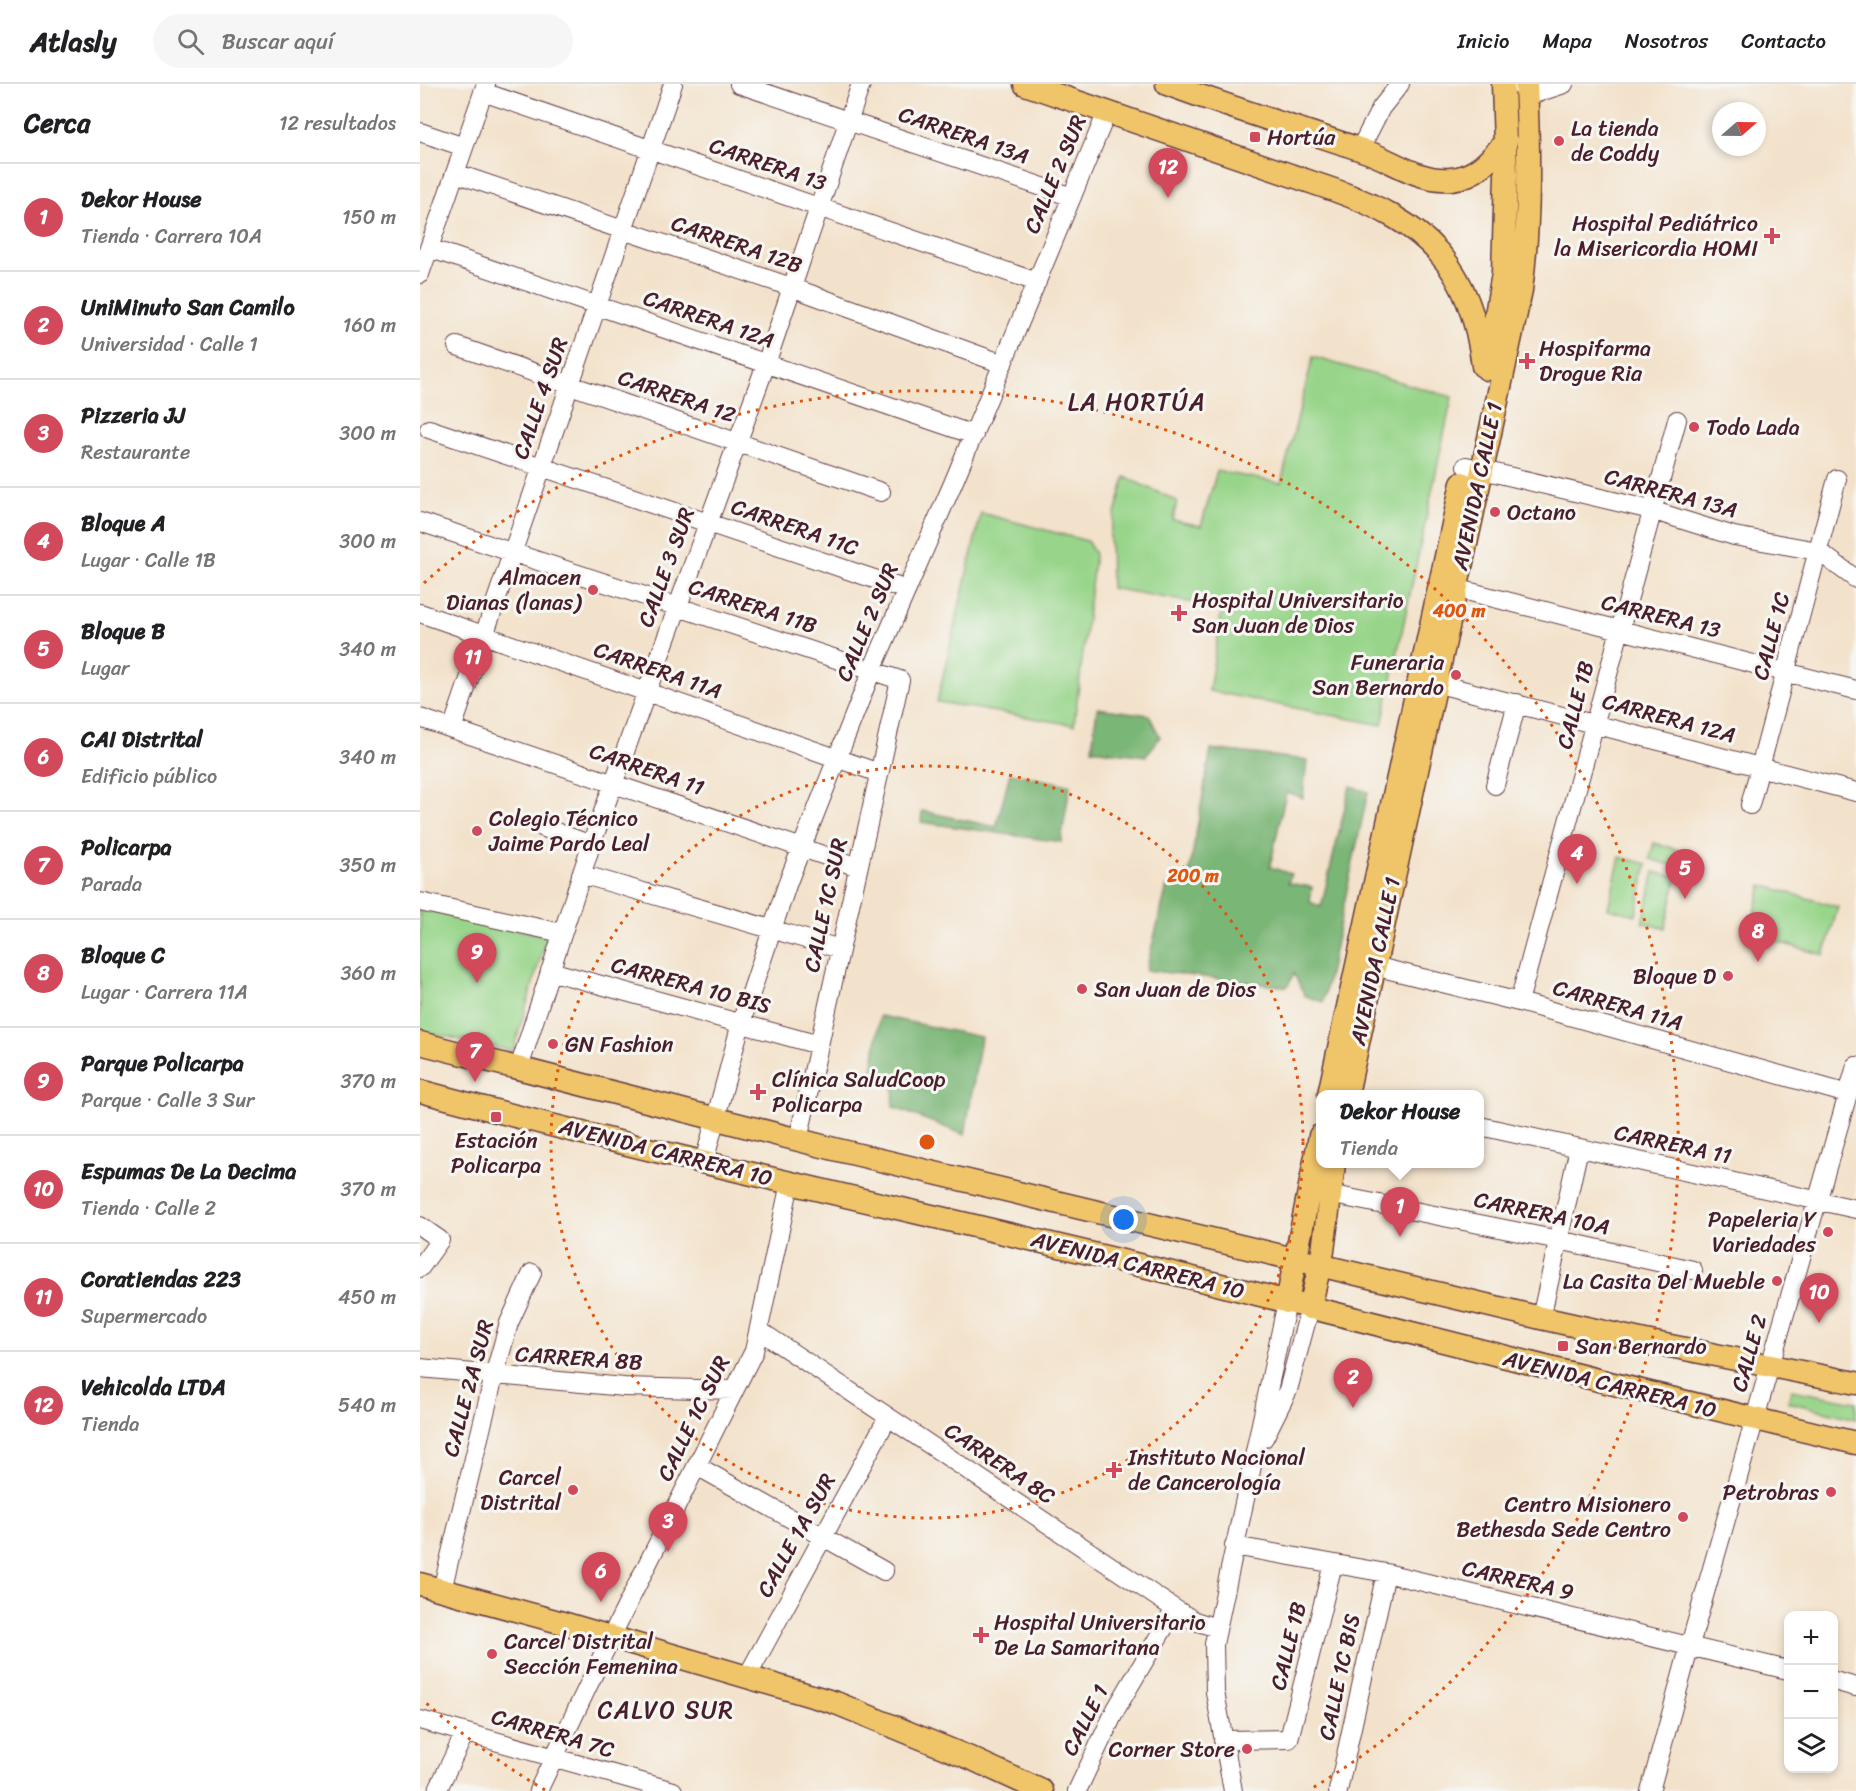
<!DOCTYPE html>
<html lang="es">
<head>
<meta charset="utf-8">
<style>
	body { margin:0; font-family:Sriracha,sans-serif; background:#f6f6f6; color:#202124 }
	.controls { position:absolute; right:18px; bottom:18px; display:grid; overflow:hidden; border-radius:12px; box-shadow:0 3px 9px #0003 }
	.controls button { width:54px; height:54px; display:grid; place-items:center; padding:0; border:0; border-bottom:2px solid #e0e0e0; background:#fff; color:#202124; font:30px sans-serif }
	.compass { position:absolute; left:1292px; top:18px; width:54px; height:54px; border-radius:50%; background:#fff; box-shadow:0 3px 9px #0003; rotate:70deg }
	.you { position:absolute; left:704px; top:1136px; width:21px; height:21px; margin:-15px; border:4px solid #fff; border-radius:50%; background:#1a73e8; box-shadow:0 0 0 9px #1a73e833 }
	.badge { display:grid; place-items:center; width:39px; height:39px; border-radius:50%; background:#d1495b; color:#fff; font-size:20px; font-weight:700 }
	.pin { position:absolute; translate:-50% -50px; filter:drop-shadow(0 2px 3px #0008) }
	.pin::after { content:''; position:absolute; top:32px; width:21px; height:18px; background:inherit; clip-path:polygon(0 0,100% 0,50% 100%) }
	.popup { position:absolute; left:896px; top:1006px; width:168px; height:78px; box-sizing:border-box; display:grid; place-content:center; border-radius:12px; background:#fff; filter:drop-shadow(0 2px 4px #0005); font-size:20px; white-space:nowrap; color:#757577 }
	.popup b { font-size:22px; color:#202124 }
	.popup::after { content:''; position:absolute; left:50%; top:100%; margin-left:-12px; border:12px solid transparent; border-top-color:#fff }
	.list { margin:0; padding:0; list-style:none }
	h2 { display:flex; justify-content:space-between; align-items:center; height:78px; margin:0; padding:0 24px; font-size:26px }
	h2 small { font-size:20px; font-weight:400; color:#757577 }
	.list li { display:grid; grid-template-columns:39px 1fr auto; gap:18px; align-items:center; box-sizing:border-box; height:108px; padding:0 24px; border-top:2px solid #e0e0e0 }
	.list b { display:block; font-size:22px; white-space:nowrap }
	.list p { margin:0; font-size:20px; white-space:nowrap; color:#757577 }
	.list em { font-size:20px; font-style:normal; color:#757577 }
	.icon { flex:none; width:33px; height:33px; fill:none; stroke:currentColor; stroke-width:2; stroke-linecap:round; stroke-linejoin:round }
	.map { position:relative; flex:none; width:1436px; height:1707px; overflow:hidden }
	header { display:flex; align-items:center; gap:36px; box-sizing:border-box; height:84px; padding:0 30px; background:#fff; border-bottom:2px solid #e0e0e0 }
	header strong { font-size:28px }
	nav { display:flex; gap:33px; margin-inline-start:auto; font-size:21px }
	.search { width:420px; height:54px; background:#f6f6f6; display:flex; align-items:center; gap:15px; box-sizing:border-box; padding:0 21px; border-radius:33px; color:#757577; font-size:22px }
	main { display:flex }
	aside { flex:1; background:#fff }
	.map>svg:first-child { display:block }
	.green { fill:#98d58a; stroke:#717a5a; stroke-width:1.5 }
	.forest { fill:#7ab676; stroke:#626a50; stroke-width:1.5 }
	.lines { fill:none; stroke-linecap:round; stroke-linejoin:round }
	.minor-casing { stroke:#633c43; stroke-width:20 }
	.major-casing { stroke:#633c43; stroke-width:25 }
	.minor { stroke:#fff; stroke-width:18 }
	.major { stroke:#f0c469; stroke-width:22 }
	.ring { fill:none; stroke:#e0560e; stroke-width:3; stroke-dasharray:3 6 }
	.poi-dot { fill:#d1495b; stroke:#f6f6f2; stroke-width:2 }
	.labels { text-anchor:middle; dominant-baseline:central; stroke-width:6; stroke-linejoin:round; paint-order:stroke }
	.poi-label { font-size:22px; fill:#4a1f2b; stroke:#f6f6f2; text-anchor:start }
	.street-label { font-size:22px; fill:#4a1f2b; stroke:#f6f6f2 }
	.neighbourhood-label { font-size:24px; letter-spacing:1.5px; fill:#4a1f2b; stroke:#f6f6f2 }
	.centre { fill:#e0560e; stroke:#f6f6f2; stroke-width:3 }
	.ring-label { font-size:18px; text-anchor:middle; font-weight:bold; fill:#e0560e; stroke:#f6f6f2; stroke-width:6; stroke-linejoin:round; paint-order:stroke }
</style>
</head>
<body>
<header>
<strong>Atlasly</strong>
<div class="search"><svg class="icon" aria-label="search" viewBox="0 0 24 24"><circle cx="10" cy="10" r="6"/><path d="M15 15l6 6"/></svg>Buscar aquí</div>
<nav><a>Inicio</a><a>Mapa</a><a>Nosotros</a><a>Contacto</a></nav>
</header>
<main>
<aside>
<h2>Cerca<small>12 resultados</small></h2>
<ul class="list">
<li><span class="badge">1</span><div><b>Dekor House</b><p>Tienda · Carrera 10A</p></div><em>150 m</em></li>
<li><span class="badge">2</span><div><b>UniMinuto San Camilo</b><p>Universidad · Calle 1</p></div><em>160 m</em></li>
<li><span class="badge">3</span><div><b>Pizzeria JJ</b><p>Restaurante</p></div><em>300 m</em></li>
<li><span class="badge">4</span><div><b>Bloque A</b><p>Lugar · Calle 1B</p></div><em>300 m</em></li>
<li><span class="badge">5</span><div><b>Bloque B</b><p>Lugar</p></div><em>340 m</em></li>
<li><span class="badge">6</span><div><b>CAI Distrital</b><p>Edificio público</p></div><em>340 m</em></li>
<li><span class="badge">7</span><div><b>Policarpa</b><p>Parada</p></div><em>350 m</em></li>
<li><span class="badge">8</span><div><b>Bloque C</b><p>Lugar · Carrera 11A</p></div><em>360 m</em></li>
<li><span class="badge">9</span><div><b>Parque Policarpa</b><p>Parque · Calle 3 Sur</p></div><em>370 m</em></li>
<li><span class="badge">10</span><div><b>Espumas De La Decima</b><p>Tienda · Calle 2</p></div><em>370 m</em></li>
<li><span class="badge">11</span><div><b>Coratiendas 223</b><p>Supermercado</p></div><em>450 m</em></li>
<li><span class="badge">12</span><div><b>Vehicolda LTDA</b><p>Tienda</p></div><em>540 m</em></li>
</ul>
</aside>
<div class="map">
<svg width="1436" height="1707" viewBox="0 0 1436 1707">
	<rect width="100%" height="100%" fill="#f6f6f2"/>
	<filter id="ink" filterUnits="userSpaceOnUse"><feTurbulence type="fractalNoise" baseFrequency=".0167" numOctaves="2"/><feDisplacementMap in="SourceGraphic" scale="12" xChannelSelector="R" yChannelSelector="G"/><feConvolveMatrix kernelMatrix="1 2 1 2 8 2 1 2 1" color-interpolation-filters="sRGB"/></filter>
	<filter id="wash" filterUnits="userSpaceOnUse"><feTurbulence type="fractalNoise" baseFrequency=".008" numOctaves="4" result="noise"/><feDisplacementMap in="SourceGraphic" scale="24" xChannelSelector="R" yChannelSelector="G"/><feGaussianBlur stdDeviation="1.35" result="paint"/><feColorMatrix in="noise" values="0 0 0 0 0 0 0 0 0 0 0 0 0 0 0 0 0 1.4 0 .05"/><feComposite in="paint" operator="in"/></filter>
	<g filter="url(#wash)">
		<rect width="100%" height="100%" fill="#f3e2cb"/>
		<path class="green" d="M893,273L1032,313L962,641L789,607L802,524L691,504L690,449L705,393L757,417L753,436L781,442L797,387L861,399Z
			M561,429L667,457L675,470L654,641L517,618Z
			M1234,759L1263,767L1258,783L1230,775Z
			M1200,773L1227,780L1216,831L1188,824Z
			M1234,788L1257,793L1245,844L1223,839Z
			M1342,801L1418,823L1404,871L1329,850Z
			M0,824L127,852L93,967L0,947Z
			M1371,1306L1436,1318V1335L1368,1318Z"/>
		<path class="forest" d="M677,624L729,631L740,653L726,672L672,665Z
			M791,665L887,676L883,714L866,708L850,783L871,790L868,799L892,803L890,818L901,823L930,702L948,708L903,918L885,912L874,890L867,903L726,886L747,802L767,801Z
			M590,689L650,701L641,758L501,738L502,727L576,743Z
			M460,932L561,953L545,1051L473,1023L474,1000L452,987Z"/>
	</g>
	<g filter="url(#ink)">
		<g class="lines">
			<defs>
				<path id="minor" d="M319,0L652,113
					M1097,0L1117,9L1144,0
					M63,8L617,198
					M0,48L44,63
					M940,65L961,24L980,0
					M35,89L371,203L583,280
					M9,164L554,351
					M0,190L66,0
					M37,262L461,408
					M9,345L487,506
					M1046,382L1231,426L1314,452L1398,467L1436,495
					M0,438L480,596L378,1056
					M1035,504L1436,606
					M0,529L459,689
					M1015,599L1436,708
					M0,634L438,783
					M32,645L253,0
					M1075,701L1097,619
					M1330,721L1417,395
					M122,743L171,761
					M161,790L420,865
					M0,818L142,849
					M954,882L1099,918L1428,1010
					M130,887L399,961
					M1099,918L1257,336
					M99,984L171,761L346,280L441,0
					M1060,1042L1436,1125
					M284,1078L321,939L368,798L452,586L534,397L687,28
					M899,1108L1139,1156L1273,1186
					M0,1142L20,1156L0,1184
					M1121,1234L1159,1064
					M340,1247L755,1525L775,1537L797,1544
					M0,1284L204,1303L314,1306
					M844,1354L868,1306L890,1224
					M277,1382L464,1487
					M814,1462L966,1489L1368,1586
					M22,1506L74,1292L89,1239L112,1189
					M327,1593L468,1333
					M1414,1597L1436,1603
					M0,1636L253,1707
					M803,1656L869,1655L913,1480
					M17,1707L45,1649
					M118,1707L197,1541L334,1267L370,1099
					M657,1707L696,1625L755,1525
					M813,1707L795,1608L794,1560L867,1218
					M918,1707L966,1489
					M1230,1707L1270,1561L1436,982"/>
				<path id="major" d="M605,0L914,106C1007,139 1051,182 1063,282
					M747,0C811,24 877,44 942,66C973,76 998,98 1031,95C1056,93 1071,75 1086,57
					M1067,285L1083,189L1086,91L1083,0
					M0,959L414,1065L1121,1234L1225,1257L1436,1299
					M0,1007C268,1079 540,1136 809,1203C1018,1255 1226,1310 1436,1359
					M909,1010L1042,399
					M927,1010L1101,206C1110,138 1109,68 1106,0
					M867,1218L900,1052
					M890,1224L903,1167L914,1080
					M0,1500L143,1539L416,1619L550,1674L622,1707"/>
			</defs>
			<use href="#minor" class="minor-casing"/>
			<use href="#major" class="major-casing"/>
			<use href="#minor" class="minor"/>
			<use href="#major" class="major"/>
		</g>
	</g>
	<g class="ring">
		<circle cx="507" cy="1058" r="376"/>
		<path d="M125 1706A752 752 0 0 1 4 1617M4 499A752 752 0 1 1 889 1706"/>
	</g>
	<g class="poi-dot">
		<rect x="829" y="47" width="12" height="12" rx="3"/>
		<circle cx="1139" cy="57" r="6"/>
		<path d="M1349 143h6v6h6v6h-6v6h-6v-6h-6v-6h6z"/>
		<path d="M1104 268h6v6h6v6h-6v6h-6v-6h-6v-6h6z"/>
		<circle cx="1274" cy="343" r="6"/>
		<circle cx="1075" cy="428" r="6"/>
		<circle cx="173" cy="506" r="6"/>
		<path d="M756 520h6v6h6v6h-6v6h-6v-6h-6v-6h6z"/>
		<circle cx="1036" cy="591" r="6"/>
		<circle cx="57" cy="747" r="6"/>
		<circle cx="1308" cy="892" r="6"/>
		<circle cx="662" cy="905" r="6"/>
		<circle cx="133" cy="960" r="6"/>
		<path d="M335 999h6v6h6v6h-6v6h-6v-6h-6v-6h6z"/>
		<rect x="70" y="1027" width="12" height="12" rx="3"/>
		<circle cx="1408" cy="1148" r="6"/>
		<circle cx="1357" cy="1197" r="6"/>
		<rect x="1137" y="1256" width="12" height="12" rx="3"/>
		<path d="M691 1377h6v6h6v6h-6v6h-6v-6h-6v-6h6z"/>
		<circle cx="153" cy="1406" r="6"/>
		<circle cx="1411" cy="1408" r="6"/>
		<circle cx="1263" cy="1433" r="6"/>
		<path d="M558 1542h6v6h6v6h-6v6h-6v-6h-6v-6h6z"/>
		<circle cx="72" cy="1570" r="6"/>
		<circle cx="827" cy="1665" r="6"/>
	</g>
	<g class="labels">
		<g class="poi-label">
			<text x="1151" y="44">La tienda<tspan x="1151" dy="25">de Coddy</tspan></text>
			<text x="847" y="53">Hortúa</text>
			<text x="1338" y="139" text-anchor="end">Hospital Pediátrico<tspan x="1338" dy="25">la Misericordia HOMI</tspan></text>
			<text x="1119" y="264">Hospifarma<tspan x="1119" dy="25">Drogue Ria</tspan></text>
			<text x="1286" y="343">Todo Lada</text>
			<text x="1087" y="428">Octano</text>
			<text x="161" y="493" text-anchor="end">Almacen<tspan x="161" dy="25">Dianas (lanas)</tspan></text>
			<text x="772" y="516">Hospital Universitario<tspan x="772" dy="25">San Juan de Dios</tspan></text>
			<text x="1024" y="578" text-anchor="end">Funeraria<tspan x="1024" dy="25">San Bernardo</tspan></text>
			<text x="69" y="734">Colegio Técnico<tspan x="69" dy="25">Jaime Pardo Leal</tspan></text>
			<text x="1296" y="892" text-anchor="end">Bloque D</text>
			<text x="674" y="905">San Juan de Dios</text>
			<text x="145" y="960">GN Fashion</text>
			<text x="352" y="995">Clínica SaludCoop<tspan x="352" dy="25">Policarpa</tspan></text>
			<text x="76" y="1056" text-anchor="middle">Estación<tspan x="76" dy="25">Policarpa</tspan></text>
			<text x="1396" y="1135" text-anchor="end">Papeleria Y<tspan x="1396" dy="25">Variedades</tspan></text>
			<text x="1345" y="1197" text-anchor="end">La Casita Del Mueble</text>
			<text x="1155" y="1262">San Bernardo</text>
			<text x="708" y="1373">Instituto Nacional<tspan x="708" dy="25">de Cancerología</tspan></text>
			<text x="141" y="1393" text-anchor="end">Carcel<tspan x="141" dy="25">Distrital</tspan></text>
			<text x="1399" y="1408" text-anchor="end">Petrobras</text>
			<text x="1251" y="1420" text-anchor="end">Centro Misionero<tspan x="1251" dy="25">Bethesda Sede Centro</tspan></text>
			<text x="574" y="1538">Hospital Universitario<tspan x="574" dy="25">De La Samaritana</tspan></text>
			<text x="84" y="1557">Carcel Distrital<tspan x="84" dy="25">Sección Femenina</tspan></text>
			<text x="815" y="1665" text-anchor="end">Corner Store</text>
		</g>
		<g class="street-label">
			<text transform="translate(544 51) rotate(19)">CARRERA 13A</text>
			<text transform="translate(348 80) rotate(19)">CARRERA 13</text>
			<text transform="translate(635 90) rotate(-67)">CALLE 2 SUR</text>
			<text transform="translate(317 160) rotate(19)">CARRERA 12B</text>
			<text transform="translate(289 235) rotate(19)">CARRERA 12A</text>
			<text transform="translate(257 312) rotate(19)">CARRERA 12</text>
			<text transform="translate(120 314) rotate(-71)">CALLE 4 SUR</text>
			<text transform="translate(1057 402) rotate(-78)">AVENIDA CALLE 1</text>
			<text transform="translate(1251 409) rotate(15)">CARRERA 13A</text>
			<text transform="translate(375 443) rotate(19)">CARRERA 11C</text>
			<text transform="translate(246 483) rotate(-70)">CALLE 3 SUR</text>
			<text transform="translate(333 522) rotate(18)">CARRERA 11B</text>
			<text transform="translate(1241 532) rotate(14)">CARRERA 13</text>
			<text transform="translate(447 538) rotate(-67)">CALLE 2 SUR</text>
			<text transform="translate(1351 552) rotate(-75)">CALLE 1C</text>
			<text transform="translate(238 586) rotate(19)">CARRERA 11A</text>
			<text transform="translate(1155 621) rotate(-75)">CALLE 1B</text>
			<text transform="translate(1249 634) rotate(15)">CARRERA 12A</text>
			<text transform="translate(227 685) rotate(19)">CARRERA 11</text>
			<text transform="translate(405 821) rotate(-78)">CALLE 1C SUR</text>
			<text transform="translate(955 877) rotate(-78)">AVENIDA CALLE 1</text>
			<text transform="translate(271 901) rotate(15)">CARRERA 10 BIS</text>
			<text transform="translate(1198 921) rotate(16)">CARRERA 11A</text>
			<text transform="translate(1253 1060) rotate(12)">CARRERA 11</text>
			<text transform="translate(246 1068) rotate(14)">AVENIDA CARRERA 10</text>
			<text transform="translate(1122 1129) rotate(12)">CARRERA 10A</text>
			<text transform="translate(718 1181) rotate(14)">AVENIDA CARRERA 10</text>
			<text transform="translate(1329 1269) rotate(-74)">CALLE 2</text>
			<text transform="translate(159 1274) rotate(4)">CARRERA 8B</text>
			<text transform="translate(1190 1300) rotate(14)">AVENIDA CARRERA 10</text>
			<text transform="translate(48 1304) rotate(-75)">CALLE 2A SUR</text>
			<text transform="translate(273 1334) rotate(-64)">CALLE 1C SUR</text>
			<text transform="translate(580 1379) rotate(34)">CARRERA 8C</text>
			<text transform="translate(376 1451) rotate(-61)">CALLE 1A SUR</text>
			<text transform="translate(1098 1496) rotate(13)">CARRERA 9</text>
			<text transform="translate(868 1562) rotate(-76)">CALLE 1B</text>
			<text transform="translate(919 1593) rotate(-78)">CALLE 1C BIS</text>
			<text transform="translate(665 1636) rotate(-63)">CALLE 1</text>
			<text transform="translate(133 1649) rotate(16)">CARRERA 7C</text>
		</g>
		<g class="neighbourhood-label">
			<text x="717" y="318">LA HORTÚA</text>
			<text x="246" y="1626">CALVO SUR</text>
		</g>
	</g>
	<circle cx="507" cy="1058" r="9" class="centre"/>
	<g class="ring-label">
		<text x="1039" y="533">400 m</text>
		<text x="773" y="798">200 m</text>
	</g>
</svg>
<div class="controls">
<button>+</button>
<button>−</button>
<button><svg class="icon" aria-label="layers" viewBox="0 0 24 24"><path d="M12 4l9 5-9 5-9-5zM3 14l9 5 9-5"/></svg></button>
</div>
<svg class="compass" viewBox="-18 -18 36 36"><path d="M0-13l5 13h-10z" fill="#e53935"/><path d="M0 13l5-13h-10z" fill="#757577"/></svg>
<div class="you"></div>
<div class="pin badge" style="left:980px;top:1153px">1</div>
<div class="popup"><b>Dekor House</b>Tienda</div>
<div class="pin badge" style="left:933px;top:1324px">2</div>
<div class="pin badge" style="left:248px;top:1468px">3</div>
<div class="pin badge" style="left:1157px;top:800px">4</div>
<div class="pin badge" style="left:1265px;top:815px">5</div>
<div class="pin badge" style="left:181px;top:1518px">6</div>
<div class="pin badge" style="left:55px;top:998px">7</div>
<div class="pin badge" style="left:1338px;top:878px">8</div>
<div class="pin badge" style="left:57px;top:899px">9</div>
<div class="pin badge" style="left:1399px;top:1239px">10</div>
<div class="pin badge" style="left:53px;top:604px">11</div>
<div class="pin badge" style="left:748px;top:114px">12</div>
</div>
</main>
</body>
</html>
